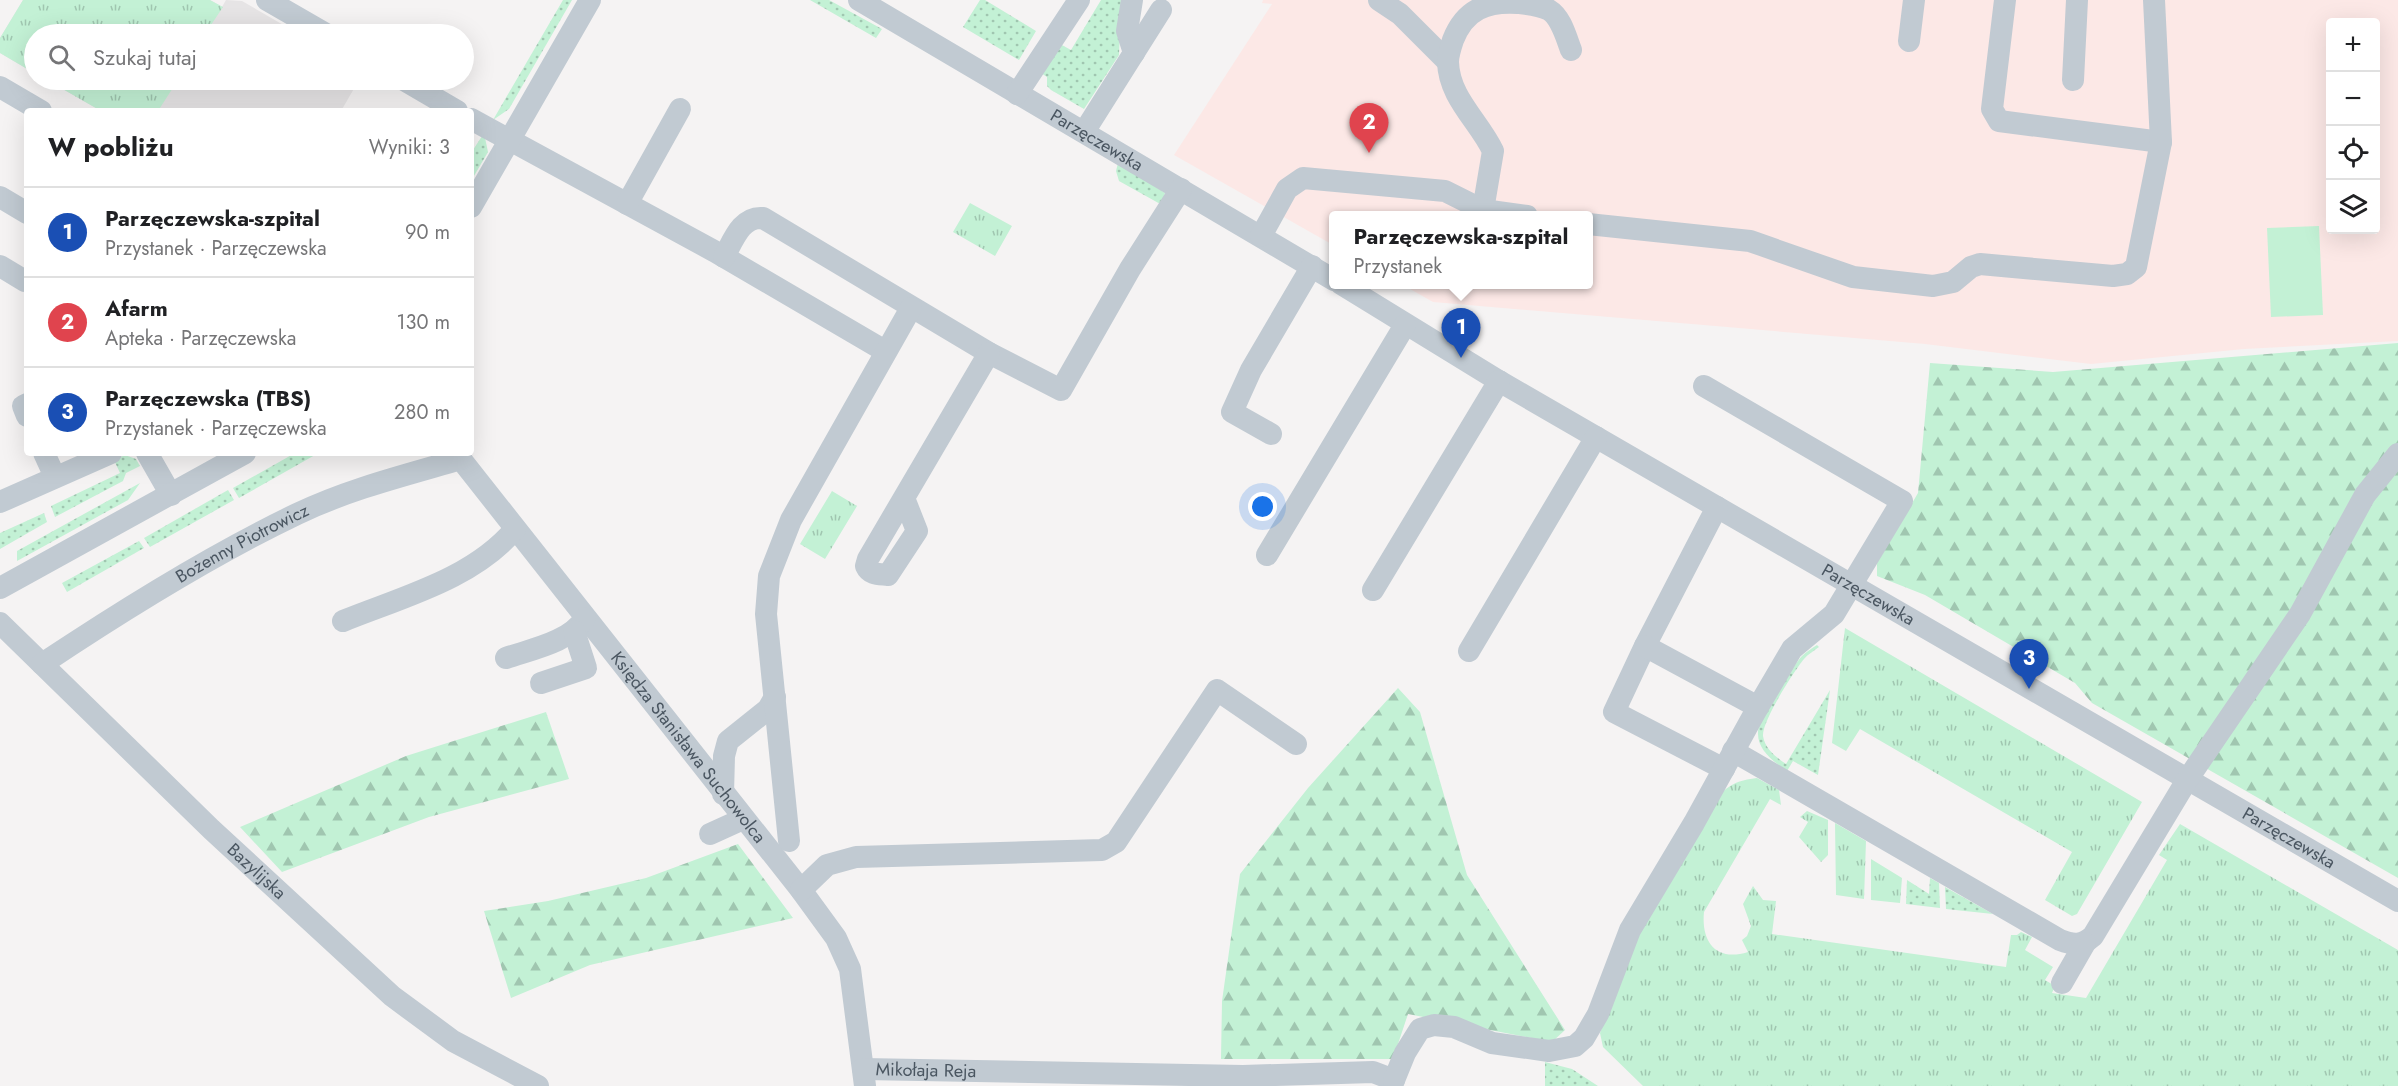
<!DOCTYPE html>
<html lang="pl">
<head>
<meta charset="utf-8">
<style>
	body { margin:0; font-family:Jost,sans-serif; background:#f2f2f2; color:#202124 }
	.controls { position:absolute; right:18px; top:18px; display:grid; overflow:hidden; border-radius:6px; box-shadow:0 6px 24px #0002 }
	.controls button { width:54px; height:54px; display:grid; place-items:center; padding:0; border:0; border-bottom:2px solid #e0e0e0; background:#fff; color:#202124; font:30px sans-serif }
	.you { position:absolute; left:1263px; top:507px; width:21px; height:21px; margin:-15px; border:4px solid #fff; border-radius:50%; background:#1a73e8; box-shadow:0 0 0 9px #1a73e833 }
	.badge { display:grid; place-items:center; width:39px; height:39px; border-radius:50%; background:#7c3aed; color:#fff; font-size:20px; font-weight:700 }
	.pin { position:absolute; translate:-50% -50px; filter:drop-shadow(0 2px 3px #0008) }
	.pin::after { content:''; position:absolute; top:32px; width:21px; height:18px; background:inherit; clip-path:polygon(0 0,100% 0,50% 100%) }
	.popup { position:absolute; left:1329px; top:211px; width:264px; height:78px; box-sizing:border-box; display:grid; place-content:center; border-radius:6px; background:#fff; filter:drop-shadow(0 2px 4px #0005); font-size:20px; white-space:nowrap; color:#757577 }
	.popup b { font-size:22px; color:#202124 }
	.popup::after { content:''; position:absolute; left:50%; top:100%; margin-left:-12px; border:12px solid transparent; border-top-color:#fff }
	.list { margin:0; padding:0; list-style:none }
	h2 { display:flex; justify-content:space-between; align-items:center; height:78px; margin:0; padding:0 24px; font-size:26px }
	h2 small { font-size:20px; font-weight:400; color:#757577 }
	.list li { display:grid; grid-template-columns:39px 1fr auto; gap:18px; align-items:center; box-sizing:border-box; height:90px; padding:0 24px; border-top:2px solid #e0e0e0 }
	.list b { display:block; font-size:22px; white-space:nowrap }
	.list p { margin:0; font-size:20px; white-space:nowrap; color:#757577 }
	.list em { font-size:20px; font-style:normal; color:#757577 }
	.icon { flex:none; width:33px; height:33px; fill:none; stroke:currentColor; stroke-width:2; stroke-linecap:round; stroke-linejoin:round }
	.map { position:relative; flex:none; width:2398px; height:1086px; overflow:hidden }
	.search { position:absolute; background:#fff; box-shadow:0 6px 24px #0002; left:24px; top:24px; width:450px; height:66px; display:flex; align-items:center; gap:15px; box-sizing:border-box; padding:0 21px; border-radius:33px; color:#757577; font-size:22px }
	.panel { position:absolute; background:#fff; box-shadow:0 6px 24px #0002; left:24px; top:108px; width:450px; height:348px; border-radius:6px }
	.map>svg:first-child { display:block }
	.education { fill:#e6e4e5 }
	.medical { fill:#fce8e6; fill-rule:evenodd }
	.grass { fill:url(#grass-dots) }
	.forest { fill:url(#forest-firs) }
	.park { fill:url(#park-tufts) }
	.pitch { fill:#c3f1d5 }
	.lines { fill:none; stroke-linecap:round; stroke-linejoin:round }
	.minor { stroke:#c1cad2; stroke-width:22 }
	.labels { text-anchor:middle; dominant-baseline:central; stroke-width:4.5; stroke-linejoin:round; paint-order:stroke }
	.street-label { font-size:18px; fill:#4a5661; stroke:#fff }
</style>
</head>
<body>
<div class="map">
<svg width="2398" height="1086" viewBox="0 0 2398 1086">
	<defs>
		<pattern id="grass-dots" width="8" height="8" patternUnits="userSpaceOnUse" patternTransform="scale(1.5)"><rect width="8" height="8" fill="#c3f1d5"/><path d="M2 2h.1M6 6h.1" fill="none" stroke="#a0c6b0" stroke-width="1.8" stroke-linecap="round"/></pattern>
		<pattern id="forest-firs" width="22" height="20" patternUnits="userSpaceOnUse" patternTransform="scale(1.5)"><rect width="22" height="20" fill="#c3f1d5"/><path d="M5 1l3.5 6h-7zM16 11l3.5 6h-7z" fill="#a0c6b0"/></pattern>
		<pattern id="park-tufts" width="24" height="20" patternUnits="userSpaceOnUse" patternTransform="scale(1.5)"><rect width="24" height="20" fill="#c3f1d5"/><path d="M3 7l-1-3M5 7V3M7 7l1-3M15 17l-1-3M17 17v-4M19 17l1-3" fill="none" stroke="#a0c6b0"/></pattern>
	</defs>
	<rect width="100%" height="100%" fill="#f5f3f3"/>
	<path class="education" d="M23,0H210L222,7L226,0L242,1L299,34H34V73L0,53V38Z
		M47,80H359L341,111H101Z"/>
	<path class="medical" d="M1263,0H2398V341L2244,349L2091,364L1925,344L1433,302L1403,285L1588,284V216H1334L1333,245L1174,155L1272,4L1262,3ZM2330,22H2376V230H2330Z"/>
	<path class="grass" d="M563,0H572L509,109L493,120Z
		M810,0H829L882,29L876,38Z
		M980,0H985L1036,31L1019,60L963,27Z
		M1101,0H1121L1119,55L1084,109L1051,90L1047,86V77L1041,73L1060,44L1071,50Z
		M484,133L488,152L471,181V153Z
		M1118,163L1165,193L1162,205L1119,181L1116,171Z
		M295,453L315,455L239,498L233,488Z
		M125,455L136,459L140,466L126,473L123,481L55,517L51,506L120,473L114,460Z
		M140,483L128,500L17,561V551Z
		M228,490L234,500L150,547L144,538Z
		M44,513L47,522L0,549V533Z
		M139,541L144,548L67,592L62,583Z
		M1817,645L1819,647C1814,651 1808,654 1804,659C1794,671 1762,721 1763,736C1765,749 1776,757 1786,764L1830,690L1818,775L1793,761L1787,771C1774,762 1757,750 1758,732C1759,717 1792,667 1802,656C1806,652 1812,648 1817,645Z
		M1930,878L1939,883L1940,908L1906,904L1907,880L1929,894Z
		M1945,887L1993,914L1946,909Z
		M1545,1062L1572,1069L1598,1086H1545Z"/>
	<path class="forest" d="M2398,343V878L2092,703L2075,683L1925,595L1877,576V563L1918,493L1930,363L2053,372Z
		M1398,688L1420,712L1467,875L1565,1030L1552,1042L1408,1014L1393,1059H1221L1222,1001L1240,874L1308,788Z
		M546,712L569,779L429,817L282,872L240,827L406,756Z
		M738,844L793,918L590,965L511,998L484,911L548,901L646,878Z"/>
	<path class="park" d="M23,0H210L223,7L205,34H34V73L0,53V38Z
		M47,80H178L158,111H101Z
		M970,203L1012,226L995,256L953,232Z
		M832,491L857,506L825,559L800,544Z
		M1845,628L2142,802L2077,914L2072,916L2045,900L2072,852L1860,729L1846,751L1832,743Z
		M1757,778L1779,790L1781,805L1770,799L1704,912C1701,942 1716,962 1748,952L1742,940L1747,936L1751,926L1743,904L1753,886L1763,900L1776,901L1772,934L2006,967L2011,935H2017L2021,932L2032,937L2025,950L2053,967L2045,980L2055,986L2052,993L2086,998L2167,860L2159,855L2180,824L2398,950V1086H1643L1603,1047L1600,1033L1637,935L1716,799C1728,785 1738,780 1757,778Z
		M1807,811L1828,820V855L1821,862L1799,837L1808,822L1800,817Z
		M1835,823L1866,841L1864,899L1836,895Z
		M1871,859L1902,878L1900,903L1871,900Z"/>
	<path class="pitch" d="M2319,226L2323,315L2271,317L2267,228Z"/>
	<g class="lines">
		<g class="minor">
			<path d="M267,0L326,34"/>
			<path id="s1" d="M859,0L1334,280"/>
			<path d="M1132,0L1127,31L1134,53"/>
			<path d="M1379,0L1400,14L1448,62"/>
			<path d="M2005,0L1992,109L1999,121L2161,142"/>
			<path d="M1909,41L1914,0"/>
			<path d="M404,80L457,111"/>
			<path d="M2073,80L2077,0"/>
			<path d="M0,87L41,111"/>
			<path d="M1017,94L1079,0"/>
			<path d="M471,119L714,251L885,351"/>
			<path d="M1084,132L1161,10"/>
			<path d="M0,197L27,213"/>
			<path d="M627,204L680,109"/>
			<path d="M471,207L590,0"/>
			<path d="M1483,210L1493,151C1479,121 1449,98 1448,62C1448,55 1451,46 1453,40C1465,9 1487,1 1518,3C1528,4 1540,5 1549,10C1561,17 1566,37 1571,50"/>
			<path d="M1588,224L1750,241L1853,277L1933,286L1953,282L1971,267L1980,264L2113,276L2127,274L2136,267L2161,142L2154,0"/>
			<path d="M1261,236L1287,189L1303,178L1445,191L1483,210L1527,216"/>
			<path d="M724,257C733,241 741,216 763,218L989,353L1061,390L1130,269L1181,189"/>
			<path d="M0,266L25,281"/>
			<path id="s2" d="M1341,284L1499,381L2398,901"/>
			<path d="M27,404L23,406L27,416"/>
			<path d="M1271,434L1232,412L1251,370L1312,266"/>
			<path d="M44,453L55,477"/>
			<path d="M147,453L171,495"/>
			<path id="s3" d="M456,453L801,890L836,938L850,969L865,1086"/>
			<path d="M904,498L917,531L888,575C879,574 870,575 866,566L868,559L989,353"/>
			<path d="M0,502L111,453"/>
			<path d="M1717,507L1645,646L1614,712L1724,769"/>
			<path d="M1267,555L1405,325"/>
			<path d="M0,588L245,453"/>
			<path d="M1373,590L1499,381"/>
			<path d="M343,621C402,597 473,579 515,529"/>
			<path id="s4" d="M0,623L211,829L392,996L453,1041L538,1086"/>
			<path d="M1645,646L1758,707"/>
			<path d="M1469,651L1596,437"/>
			<path d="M506,658C532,649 570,642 585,618"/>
			<path id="s5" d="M42,664C123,610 209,556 297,514C349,489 406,475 461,459"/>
			<path d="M541,683L586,668L574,631"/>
			<path d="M1733,751L2060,940C2073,945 2082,946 2093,936L2187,780L2300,614L2365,495L2398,454"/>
			<path d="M723,794L724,756L728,741L768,709L775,697"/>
			<path d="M710,834L743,819"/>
			<path d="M789,841L766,614L769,576L791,520L911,308"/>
			<path d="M801,890L827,865L856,857L1102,850L1116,842L1217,690L1296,744"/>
			<path d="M2062,983L2085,943"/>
			<path id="s6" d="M863,1069L1243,1076L1373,1072L1394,1080"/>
			<path d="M1394,1080L1405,1053L1420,1029L1434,1025L1454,1027L1492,1043L1549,1051L1575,1046L1584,1038L1598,1014L1630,930L1694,823L1758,707L1792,649L1834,614L1902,501L1704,386"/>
		</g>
	</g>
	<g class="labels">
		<g class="street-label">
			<text stroke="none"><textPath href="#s1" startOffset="276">Parzęczewska</textPath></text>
			<text stroke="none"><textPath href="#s5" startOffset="234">Bożenny Piotrowicz</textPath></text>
			<text stroke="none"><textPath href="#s2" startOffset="612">Parzęczewska</textPath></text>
			<text stroke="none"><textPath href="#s3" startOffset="375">Księdza Stanisława Suchowolca</textPath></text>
			<text stroke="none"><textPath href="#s2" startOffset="1098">Parzęczewska</textPath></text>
			<text stroke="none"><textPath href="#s4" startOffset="357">Bazylijska</textPath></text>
			<text stroke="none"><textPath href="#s6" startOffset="63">Mikołaja Reja</textPath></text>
		</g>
	</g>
</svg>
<div class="controls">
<button>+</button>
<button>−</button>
<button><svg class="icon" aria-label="locate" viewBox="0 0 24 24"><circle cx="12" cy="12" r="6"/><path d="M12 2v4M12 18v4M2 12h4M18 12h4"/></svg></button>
<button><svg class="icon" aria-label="layers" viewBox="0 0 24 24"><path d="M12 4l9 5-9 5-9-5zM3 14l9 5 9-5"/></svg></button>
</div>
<div class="you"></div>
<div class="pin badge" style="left:1461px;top:358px;background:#1a4fb4">1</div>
<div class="popup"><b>Parzęczewska-szpital</b>Przystanek</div>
<div class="pin badge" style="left:1369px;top:153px;background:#e0444e">2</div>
<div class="pin badge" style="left:2029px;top:689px;background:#1a4fb4">3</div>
<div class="search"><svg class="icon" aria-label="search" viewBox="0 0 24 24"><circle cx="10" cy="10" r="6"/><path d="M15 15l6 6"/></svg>Szukaj tutaj</div>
<section class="panel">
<h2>W pobliżu<small>Wyniki: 3</small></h2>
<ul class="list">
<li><span class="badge" style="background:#1a4fb4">1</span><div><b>Parzęczewska-szpital</b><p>Przystanek · Parzęczewska</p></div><em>90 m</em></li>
<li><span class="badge" style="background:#e0444e">2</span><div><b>Afarm</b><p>Apteka · Parzęczewska</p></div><em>130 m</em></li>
<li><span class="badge" style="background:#1a4fb4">3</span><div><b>Parzęczewska (TBS)</b><p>Przystanek · Parzęczewska</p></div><em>280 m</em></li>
</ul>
</section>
</div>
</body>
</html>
